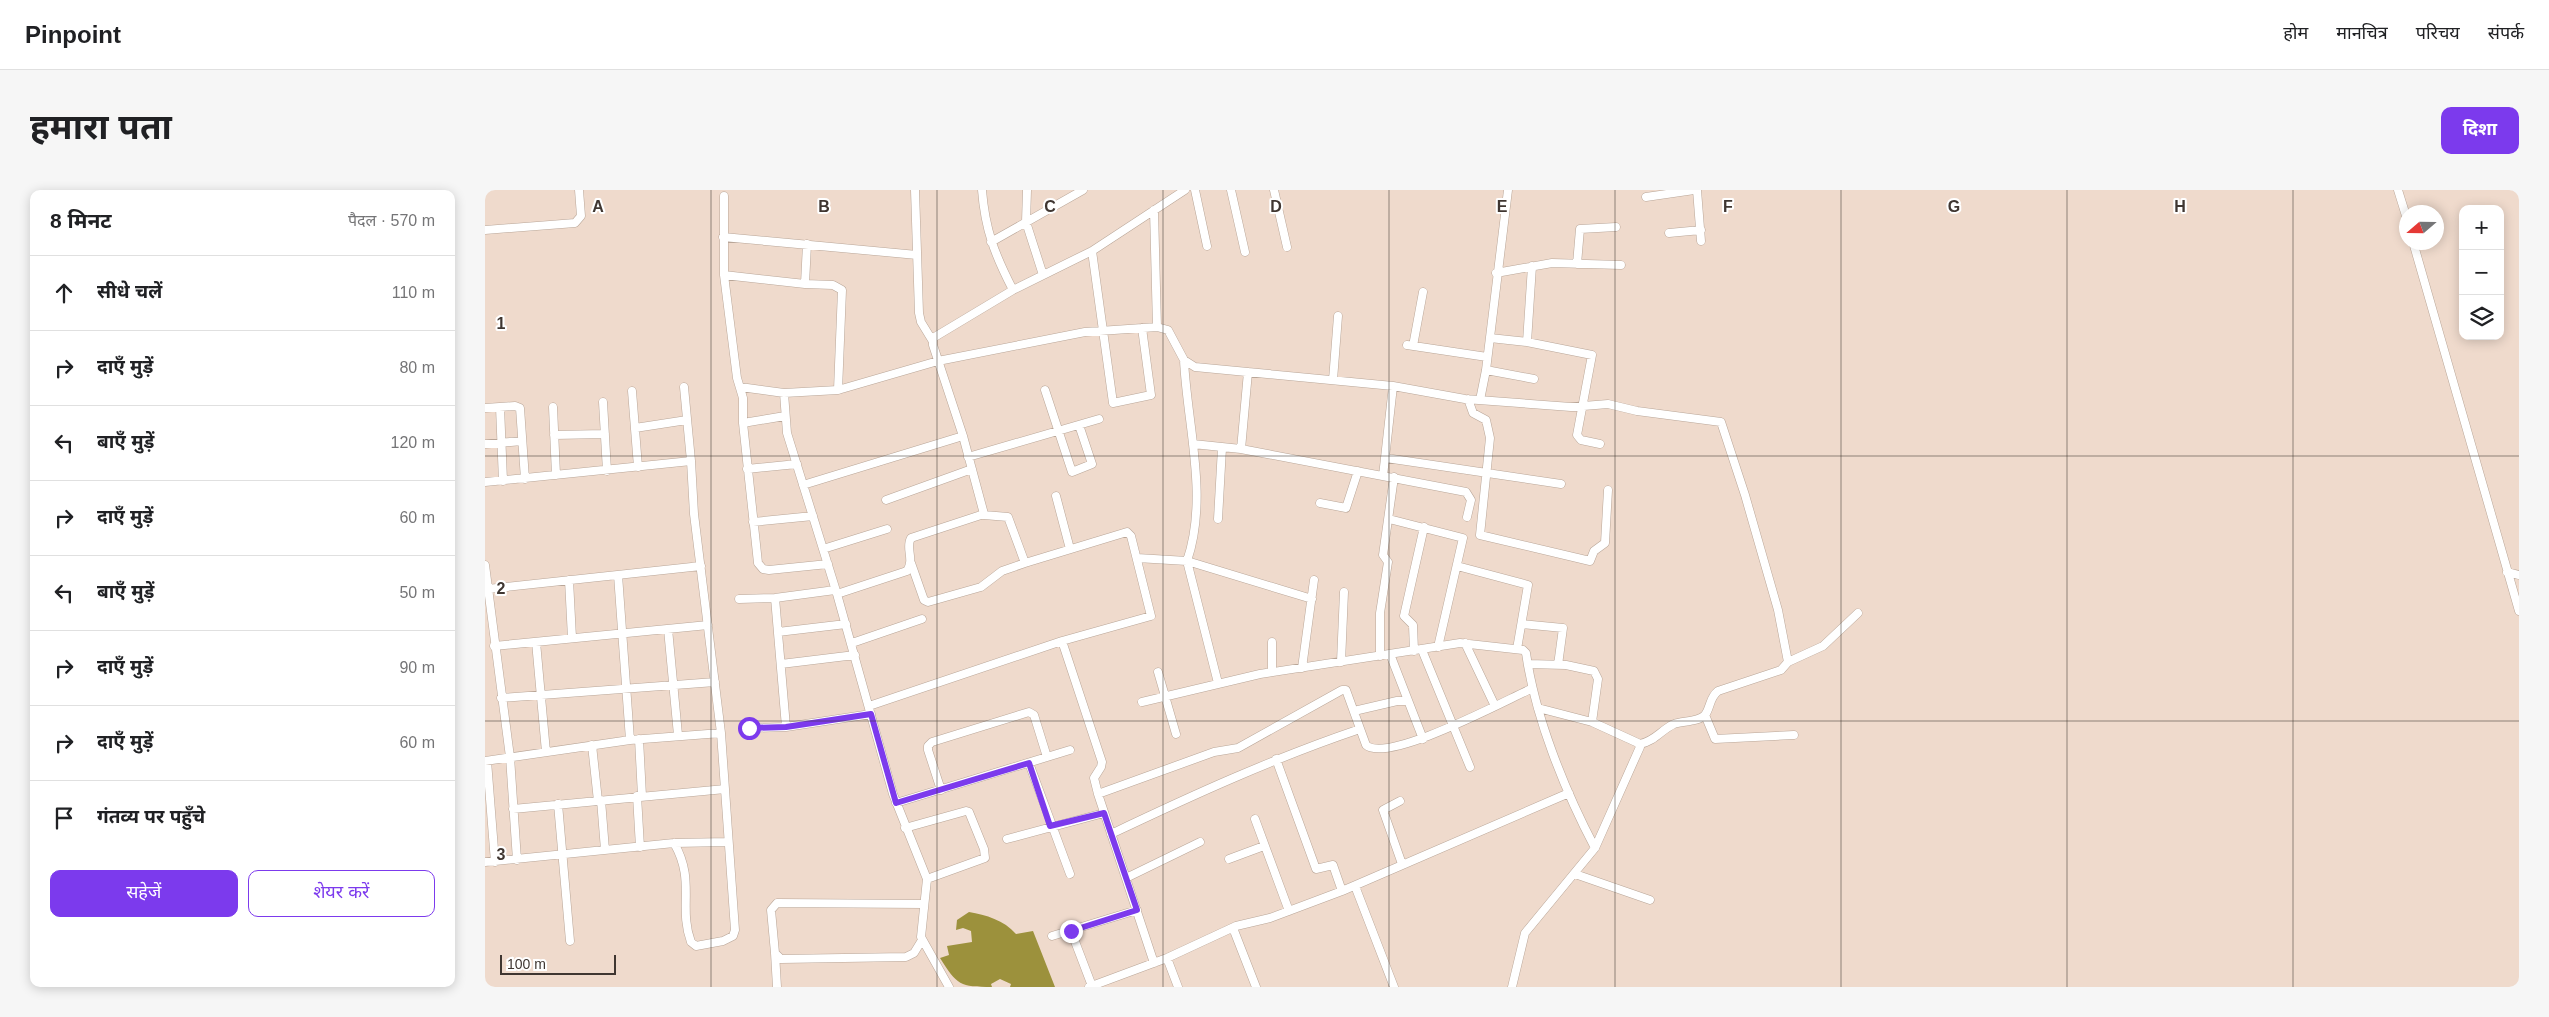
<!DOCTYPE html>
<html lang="hi">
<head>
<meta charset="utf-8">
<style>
	body { margin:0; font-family:Arial,"Noto Sans Devanagari",sans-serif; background:#f6f6f6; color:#202124 }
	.controls { position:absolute; right:15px; top:15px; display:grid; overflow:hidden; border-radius:10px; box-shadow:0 2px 12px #0003 }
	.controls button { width:45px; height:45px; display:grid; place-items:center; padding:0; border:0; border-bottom:1px solid #e0e0e0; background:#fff; color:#202124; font:25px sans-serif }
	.compass { position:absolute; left:1914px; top:15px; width:45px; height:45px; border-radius:50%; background:#fff; box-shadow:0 2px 12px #0003; rotate:250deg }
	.scale { position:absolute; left:15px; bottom:12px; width:116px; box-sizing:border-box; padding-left:5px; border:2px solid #3f3631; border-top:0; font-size:14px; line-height:18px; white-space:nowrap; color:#3f3631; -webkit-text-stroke:4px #fff; paint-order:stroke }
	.stop { position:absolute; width:15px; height:15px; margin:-11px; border:4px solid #7c3aed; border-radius:50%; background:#fff }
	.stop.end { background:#7c3aed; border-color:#fff; box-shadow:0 1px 5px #0008 }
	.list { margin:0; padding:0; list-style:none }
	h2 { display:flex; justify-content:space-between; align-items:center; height:65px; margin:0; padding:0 20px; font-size:21px }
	h2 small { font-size:16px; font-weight:400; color:#757577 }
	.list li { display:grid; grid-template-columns:32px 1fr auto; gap:15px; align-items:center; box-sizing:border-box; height:75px; padding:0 20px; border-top:1px solid #e0e0e0 }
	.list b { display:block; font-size:19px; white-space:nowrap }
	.list em { font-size:16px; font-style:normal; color:#757577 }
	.actions { display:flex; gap:10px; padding:15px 20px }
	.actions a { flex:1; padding:11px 0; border:1px solid #7c3aed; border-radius:10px; text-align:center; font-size:18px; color:#7c3aed }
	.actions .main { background:#7c3aed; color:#fff }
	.icon { flex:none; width:28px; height:28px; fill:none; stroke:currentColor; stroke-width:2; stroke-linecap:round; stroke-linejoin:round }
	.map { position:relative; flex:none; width:2034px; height:797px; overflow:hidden; border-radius:10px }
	header { display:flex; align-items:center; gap:30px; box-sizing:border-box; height:70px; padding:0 25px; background:#fff; border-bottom:1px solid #e0e0e0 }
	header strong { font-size:24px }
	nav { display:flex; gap:28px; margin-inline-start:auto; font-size:18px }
	.intro { display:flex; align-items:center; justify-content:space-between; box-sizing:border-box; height:120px; padding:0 30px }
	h1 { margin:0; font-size:35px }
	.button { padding:12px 22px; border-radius:10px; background:#7c3aed; color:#fff; font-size:18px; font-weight:700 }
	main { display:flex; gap:30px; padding:0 30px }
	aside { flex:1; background:#fff; border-radius:10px; box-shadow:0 2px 12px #0003 }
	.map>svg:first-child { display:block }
	.water { fill:#9c913c }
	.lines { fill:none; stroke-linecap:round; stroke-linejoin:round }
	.minor-casing { stroke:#b9a698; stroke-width:9 }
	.minor { stroke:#fff; stroke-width:8 }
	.route { stroke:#7c3aed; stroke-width:6 }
	.grid { fill:none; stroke:#3f3631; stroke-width:1; stroke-opacity:0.55 }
	.grid-label { font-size:16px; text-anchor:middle; font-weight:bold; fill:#3f3631; stroke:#fff; stroke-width:4; stroke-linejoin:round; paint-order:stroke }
</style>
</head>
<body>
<header>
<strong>Pinpoint</strong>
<nav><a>होम</a><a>मानचित्र</a><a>परिचय</a><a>संपर्क</a></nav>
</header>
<div class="intro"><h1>हमारा पता</h1><a class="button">दिशा</a></div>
<main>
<aside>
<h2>8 मिनट<small>पैदल · 570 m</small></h2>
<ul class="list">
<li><svg class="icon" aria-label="ahead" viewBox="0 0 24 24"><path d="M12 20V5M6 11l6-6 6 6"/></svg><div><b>सीधे चलें</b></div><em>110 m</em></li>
<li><svg class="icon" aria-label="right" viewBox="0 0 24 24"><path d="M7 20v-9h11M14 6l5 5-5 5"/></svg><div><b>दाएँ मुड़ें</b></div><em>80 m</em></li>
<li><svg class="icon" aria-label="left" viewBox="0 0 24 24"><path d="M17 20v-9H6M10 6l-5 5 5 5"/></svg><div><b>बाएँ मुड़ें</b></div><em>120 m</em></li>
<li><svg class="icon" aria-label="right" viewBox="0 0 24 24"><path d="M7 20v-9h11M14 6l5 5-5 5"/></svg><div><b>दाएँ मुड़ें</b></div><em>60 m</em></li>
<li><svg class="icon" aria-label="left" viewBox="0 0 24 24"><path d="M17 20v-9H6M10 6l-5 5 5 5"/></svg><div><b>बाएँ मुड़ें</b></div><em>50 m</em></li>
<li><svg class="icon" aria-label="right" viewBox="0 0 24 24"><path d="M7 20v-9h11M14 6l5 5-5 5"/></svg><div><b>दाएँ मुड़ें</b></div><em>90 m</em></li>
<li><svg class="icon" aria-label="right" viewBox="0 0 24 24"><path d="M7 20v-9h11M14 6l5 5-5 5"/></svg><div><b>दाएँ मुड़ें</b></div><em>60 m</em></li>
<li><svg class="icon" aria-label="arrive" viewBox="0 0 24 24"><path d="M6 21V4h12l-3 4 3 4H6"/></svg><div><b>गंतव्य पर पहुँचे</b></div></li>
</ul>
<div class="actions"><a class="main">सहेजें</a><a>शेयर करें</a></div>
</aside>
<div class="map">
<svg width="2034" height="797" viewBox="0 0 2034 797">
	<rect width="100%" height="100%" fill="#efdacc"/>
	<path class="water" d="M484,722C501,725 519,730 531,744L548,741L570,797H525L526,794L515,789L506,794L507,797C475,797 472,795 455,768L464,765L462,756L487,752L486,741L478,738L471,740L472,730Z"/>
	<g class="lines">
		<defs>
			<path id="minor" d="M430,0L434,123L436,132L447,150
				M497,0C500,40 510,65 528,100
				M542,0L541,32L558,85
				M710,0L722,56
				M746,0L760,62
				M789,0L802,57
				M1212,0L1216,51
				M1913,0L1922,29
				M239,6V85L252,188L258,208V233L273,373L278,379L284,380L343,374
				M1161,7L1209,0
				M669,20L672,137
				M0,40L90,33L96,26L94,0
				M1184,43L1216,40
				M238,47L432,65
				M506,52L598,0
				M1928,52L2034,421
				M607,61L628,213L666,205L657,138
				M1092,74L1095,39L1131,37
				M1011,83L1067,73L1136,75
				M239,85L320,94L322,54
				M320,94L348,95L357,100L353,200
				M1005,148L1042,152L1107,165L1092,245L1096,250L1115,254
				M1042,152L1047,76
				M922,155L1002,167
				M928,156L938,102
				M699,170C702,235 724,307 702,371L733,493
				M1001,180L1049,189
				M848,190L853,126
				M255,197L299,203L353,200L453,171L600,142L672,137L683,140L699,170L710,177L908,196L980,209L1086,217L1123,214L1152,221L1236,232L1260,305L1293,420L1303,472L1296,480L1233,501C1224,508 1226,517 1220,525C1213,532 1198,531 1189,534C1176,540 1170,551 1155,554
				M560,200L587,282L607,274L594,235
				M147,201L153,277
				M299,203L302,243L352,404
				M983,209L988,223L1001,230L1005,248L995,345L1105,371L1109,361L1120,353L1123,300
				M995,210L1001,180L1023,0
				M118,212L122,281
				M15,217L18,291
				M68,217L71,285
				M0,218L30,216L35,218L40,289
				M258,233L300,226
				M150,238L202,230
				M69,245L120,244
				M0,254L37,251
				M708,254L756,259L981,302L986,310L982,327
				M756,259L763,182
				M483,267L614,229
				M901,268L1076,294
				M262,279L312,274
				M898,286L908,196
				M0,292L206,271L199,197
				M318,295L478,246
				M571,306L585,359
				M401,310L487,279
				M835,313L861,318L873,281
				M499,325L523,327L540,373
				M733,329L737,258
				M904,329L978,348L953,457
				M268,332L328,326
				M338,359L402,339
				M652,368L702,371L827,409
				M0,375L25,567L32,670
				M972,376L1043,395L1032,459
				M2022,382L2034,385
				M133,385L145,550
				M84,390L87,448
				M3,399L216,376
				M290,408L301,537
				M254,409L290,408L350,400
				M1037,434L1078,438L1073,475
				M183,439L193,545
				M293,442L361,434
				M577,451L617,572L616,577L609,588L613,604L669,773
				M51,452L61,562
				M367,453L437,429
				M980,453L1010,516
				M9,456L223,435
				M937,460L985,577
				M929,461L928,435L919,426L939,337
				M905,464L938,549
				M895,466V423L903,372L898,365L909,287
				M856,472L859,402
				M1303,472L1338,456L1373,423
				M296,474L370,465
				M1043,474L1081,475L1109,481L1113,489L1107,532
				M817,478L829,390
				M673,482L691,544
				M787,482V452
				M16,508L230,492
				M657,512L775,484L975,453L1038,460L1041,463C1050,527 1080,601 1110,658
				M384,516L577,451L666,426L646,346L642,342L540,373L517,381L496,397L443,412L439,410L426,373
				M869,521L912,511H923
				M1220,525L1230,549L1309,545
				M263,538L301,537L386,524
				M154,549L157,606
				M107,555L113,611
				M791,569L831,679L848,675L857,701
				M0,571L145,550L236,543
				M2,571L10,672
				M544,573L585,684
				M456,600L443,560V556L447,552L544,522L549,525L562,567
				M613,604L729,562L753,558L857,500H861L881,555C902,574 1019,511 1046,499
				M152,606L155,657
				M116,610L120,660
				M915,611L898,620L917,674
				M411,613L585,560
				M73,614L85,751
				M28,619L240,599
				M770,629L804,721
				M420,638L481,621L484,622L499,659L500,668L442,689
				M626,644C708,605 789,568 875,539
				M522,649L619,623
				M189,653C211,691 193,717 206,752L211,756L238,751L248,746L250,740L236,543L209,324L206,271
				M744,669L779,656
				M0,672L189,653L243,652
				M1090,684L1165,710
				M641,688L715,652
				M870,696L909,797
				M748,738L771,797
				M586,741L607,796
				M567,746L652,720
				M437,750L429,763L421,767L296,769L290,763L286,720L292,713L439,714
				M290,763L292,797
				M682,768L693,797
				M464,797L436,747L442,689L408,604L352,404L422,381C430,369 420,358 426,348L499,324L478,246L448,155V148L528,100L607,61L700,0
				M604,797L682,768L751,736L785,728L857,701L1084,603
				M1027,797L1040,743L1110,658L1155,557L1153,553L1107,532L1053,518"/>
		</defs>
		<use href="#minor" class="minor-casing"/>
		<use href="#minor" class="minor"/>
	</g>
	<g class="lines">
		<path class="route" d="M264,538L301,537L386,524L411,613L544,573L565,636L619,623L652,720L586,741"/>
	</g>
	<path class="grid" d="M226,0V797M452,0V797M678,0V797M904,0V797M1130,0V797M1356,0V797M1582,0V797M1808,0V797M0,266H2034M0,531H2034"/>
	<g class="grid-label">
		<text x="113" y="22">A</text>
		<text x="339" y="22">B</text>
		<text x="565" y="22">C</text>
		<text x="791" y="22">D</text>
		<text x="1017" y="22">E</text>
		<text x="1243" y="22">F</text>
		<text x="1469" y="22">G</text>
		<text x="1695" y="22">H</text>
		<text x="16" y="139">1</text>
		<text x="16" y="404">2</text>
		<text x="16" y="670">3</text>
	</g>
</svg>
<div class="controls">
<button>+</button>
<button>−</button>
<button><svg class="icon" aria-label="layers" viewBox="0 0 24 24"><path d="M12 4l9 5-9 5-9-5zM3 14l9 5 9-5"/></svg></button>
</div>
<svg class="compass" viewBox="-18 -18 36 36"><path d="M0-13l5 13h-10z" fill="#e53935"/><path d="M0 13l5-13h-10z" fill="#757577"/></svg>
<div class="scale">100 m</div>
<div class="stop" style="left:264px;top:538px"></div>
<div class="stop end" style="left:586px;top:741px"></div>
</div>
</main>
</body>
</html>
